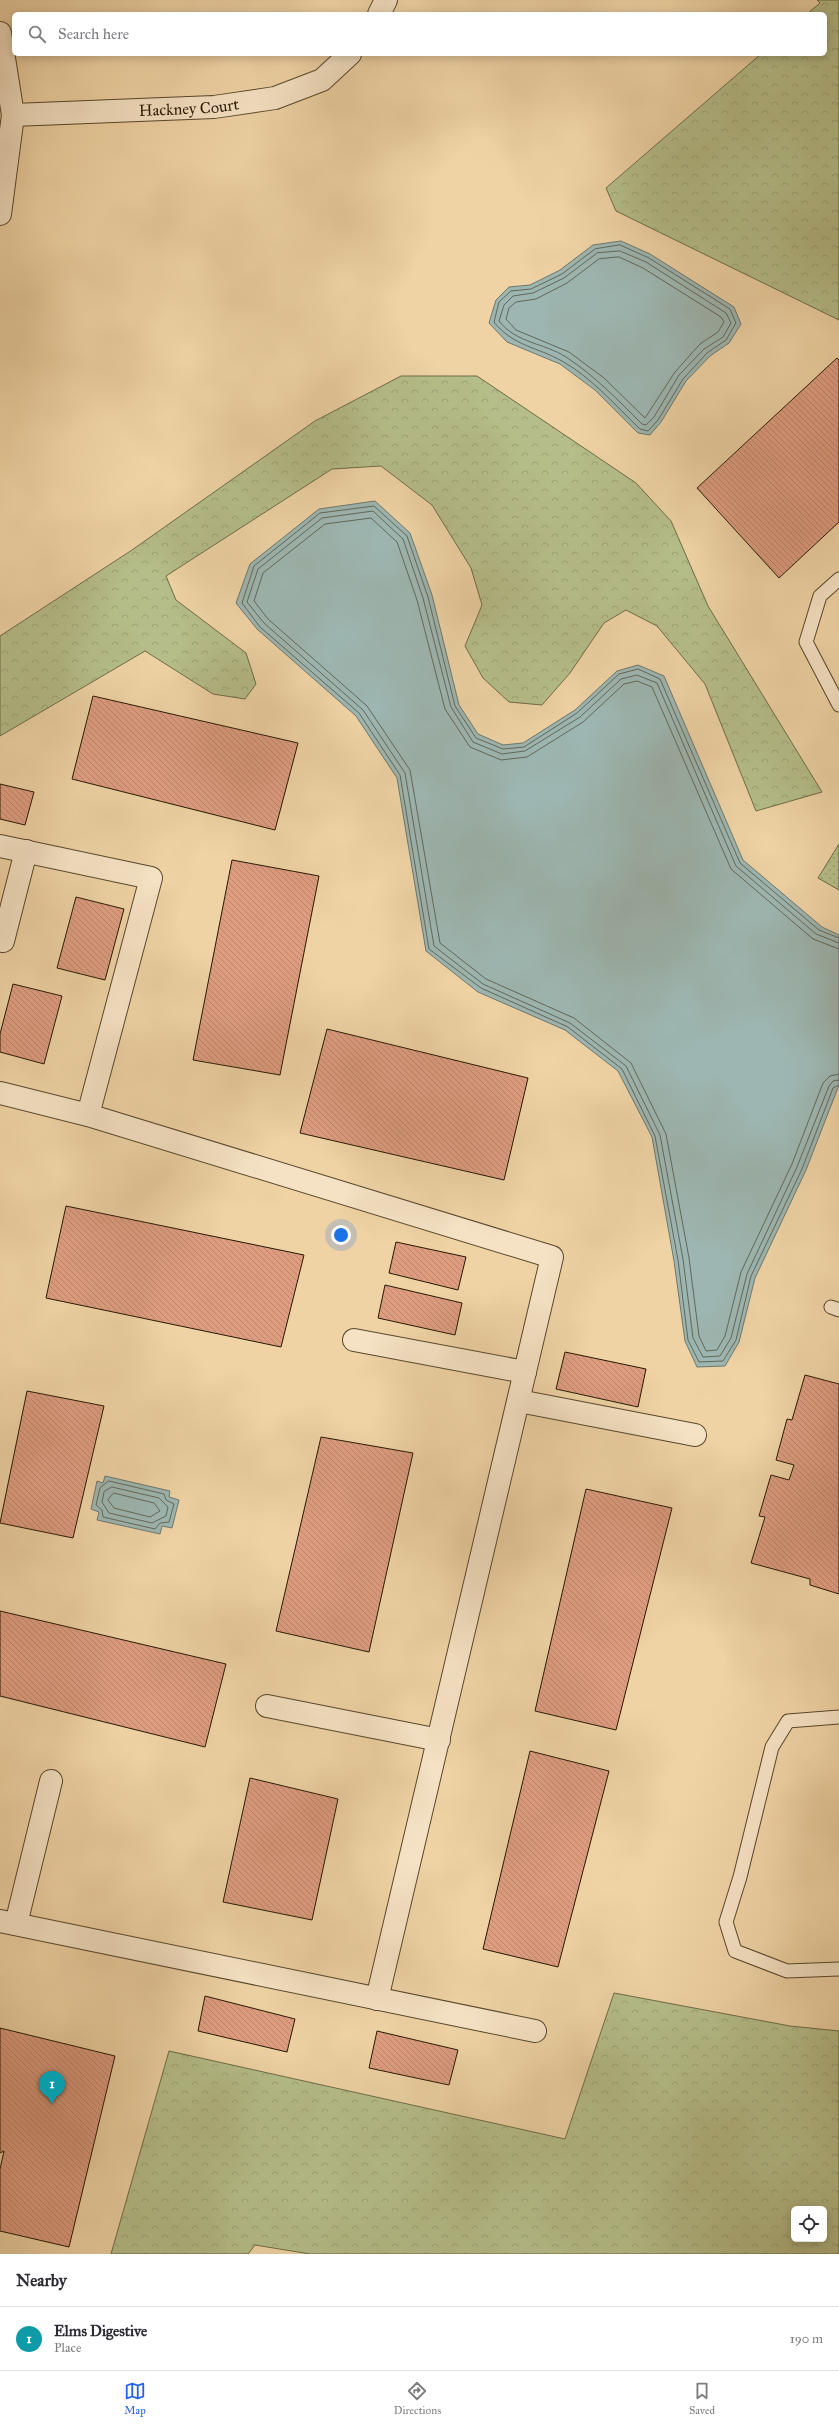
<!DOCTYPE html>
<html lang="en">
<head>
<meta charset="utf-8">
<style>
	body { margin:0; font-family:"IM FELL Great Primer",serif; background:#f7f7f7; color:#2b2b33 }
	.controls { position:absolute; right:12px; bottom:12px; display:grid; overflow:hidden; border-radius:6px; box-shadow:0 2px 10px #0003 }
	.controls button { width:36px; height:36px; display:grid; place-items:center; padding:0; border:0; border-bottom:1px solid #e1e1e2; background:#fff; color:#2b2b33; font:20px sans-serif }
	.you { position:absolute; left:341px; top:1235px; width:14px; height:14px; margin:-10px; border:3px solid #fff; border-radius:50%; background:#1a73e8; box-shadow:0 0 0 6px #1a73e833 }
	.badge { display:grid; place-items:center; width:26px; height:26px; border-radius:50%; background:#2563eb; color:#fff; font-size:13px; font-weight:700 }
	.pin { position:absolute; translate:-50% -33px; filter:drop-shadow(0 1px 2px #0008) }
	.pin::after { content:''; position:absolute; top:21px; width:14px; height:12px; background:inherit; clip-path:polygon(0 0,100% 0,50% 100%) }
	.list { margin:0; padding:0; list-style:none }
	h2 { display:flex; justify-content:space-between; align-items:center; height:52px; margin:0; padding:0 16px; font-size:17px }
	h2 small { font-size:13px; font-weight:400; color:#7c7c81 }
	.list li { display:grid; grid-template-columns:26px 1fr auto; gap:12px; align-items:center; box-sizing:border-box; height:64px; padding:0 16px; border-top:1px solid #e1e1e2 }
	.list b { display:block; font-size:15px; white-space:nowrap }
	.list p { margin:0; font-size:13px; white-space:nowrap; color:#7c7c81 }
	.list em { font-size:13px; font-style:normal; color:#7c7c81 }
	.icon { flex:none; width:22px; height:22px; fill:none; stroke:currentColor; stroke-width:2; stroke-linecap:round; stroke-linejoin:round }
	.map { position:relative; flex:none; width:839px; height:2254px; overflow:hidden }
	.search { position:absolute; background:#fff; box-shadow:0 2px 10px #0003; left:12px; right:12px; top:12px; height:44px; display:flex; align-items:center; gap:10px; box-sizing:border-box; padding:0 14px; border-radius:6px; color:#7c7c81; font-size:15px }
	.sheet { height:116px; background:#fff }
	nav { display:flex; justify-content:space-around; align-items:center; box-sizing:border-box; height:56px; border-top:1px solid #e1e1e2; background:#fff; font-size:11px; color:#7c7c81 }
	nav a { display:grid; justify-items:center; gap:2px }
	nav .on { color:#2563eb }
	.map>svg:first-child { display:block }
	.grass { fill:url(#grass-dots); stroke:#6e6b47 }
	.forest { fill:url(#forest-crowns); stroke:#6e6b47; fill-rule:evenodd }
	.water { fill:#9db6b1; stroke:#6e776c }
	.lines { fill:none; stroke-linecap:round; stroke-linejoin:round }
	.shore { stroke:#62675a; stroke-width:1 }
	.building { fill:url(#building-back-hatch); stroke:#271804 }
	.lane-casing { stroke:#59472c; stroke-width:15 }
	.street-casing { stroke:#59472c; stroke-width:24 }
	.lane { stroke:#f5e2c4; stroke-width:13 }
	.street { stroke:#f5e2c4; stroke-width:22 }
	.labels { text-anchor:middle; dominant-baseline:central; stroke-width:3; stroke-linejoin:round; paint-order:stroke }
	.street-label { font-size:16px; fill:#271804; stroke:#f5e2c4 }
</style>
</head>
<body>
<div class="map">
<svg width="839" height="2254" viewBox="0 0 839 2254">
	<defs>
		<pattern id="grass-dots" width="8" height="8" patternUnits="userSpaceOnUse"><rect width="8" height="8" fill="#b5be8a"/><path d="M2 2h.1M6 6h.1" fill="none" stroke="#9ca375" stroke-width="1.8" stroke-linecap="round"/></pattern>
		<pattern id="forest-crowns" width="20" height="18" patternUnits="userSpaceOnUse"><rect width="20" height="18" fill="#b5be8a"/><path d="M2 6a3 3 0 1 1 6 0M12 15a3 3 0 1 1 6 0" fill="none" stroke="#9ca375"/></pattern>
		<pattern id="building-back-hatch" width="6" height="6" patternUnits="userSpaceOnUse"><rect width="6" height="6" fill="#de9d81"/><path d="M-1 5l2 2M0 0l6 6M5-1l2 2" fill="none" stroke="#be866e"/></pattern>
	</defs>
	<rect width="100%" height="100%" fill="#efd3a5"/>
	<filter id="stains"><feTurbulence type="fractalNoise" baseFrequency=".005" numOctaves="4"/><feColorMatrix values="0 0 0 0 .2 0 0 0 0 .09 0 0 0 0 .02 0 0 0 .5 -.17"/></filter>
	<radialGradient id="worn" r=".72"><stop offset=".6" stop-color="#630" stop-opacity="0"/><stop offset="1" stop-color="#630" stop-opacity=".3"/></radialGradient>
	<path class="grass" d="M839,844V890L818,878Z"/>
	<path class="forest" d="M817,0H839V320L616,211L606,188L761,54H825V14H807L820,3Z
		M401,376H477L636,483L671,521L708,606L822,792L756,811L705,684L657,626L626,610L604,623L570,673L542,705L509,702L483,678L465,646L482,605L471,568L432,505L381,466L332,469L166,576L176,600L246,653L256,684L245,699L213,694L145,651L0,736V636L132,550L315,421Z
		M614,1993L790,2026L839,2031V2254H310L255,2245L248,2254H111L169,2051L565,2139ZM794,2209H824V2239H794Z"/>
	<path class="water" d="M621,241L650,254L734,307L741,324L729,343L710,356L686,381L661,422L650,435L638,433L595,390L560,364L507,342L489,323L496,300L509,287L530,285L560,270L593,245Z
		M375,501L410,533L432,595L459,705L478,734L503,745L523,743L575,710L617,671L638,665L664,676L743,860L822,927L839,935V1085L806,1170L755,1278L739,1342L725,1366L697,1367L685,1341L674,1261L652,1137L618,1071L565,1030L478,992L426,951L397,778L356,716L257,629L236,603L250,564L319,509Z
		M105,1476L170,1491L169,1497L179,1500L172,1528L162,1526L160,1534L97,1520L99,1512L91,1509L97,1481L103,1483Z"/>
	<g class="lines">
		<path class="shore" d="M620,245L649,258L730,309L736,323L726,340L707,353L683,379L658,420L648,431L640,429C615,405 592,378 562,361C537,347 513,346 494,322L499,302L511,291L531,289L562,274L595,249Z
			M620,251L646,262L726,313L731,323L723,337L704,349L679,375L654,417L646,425L642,424C618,400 595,376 566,357C544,343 516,343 499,321L504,305L513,296L533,293L564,278L597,253Z
			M619,257L643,268L721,317L724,322L718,332L700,344L675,372L645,418L604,378L569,352L516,330L506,319L509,308L516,302L536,299L567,283L599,259Z
			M839,938L819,930L740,863L660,679L638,669L619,674L577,713L524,747L503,749L476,738L455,706L428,597L407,536L374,506L320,513L254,566L242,603L260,627L359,713L400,775L429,949L481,988L568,1027L622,1069L655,1136L678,1260L688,1340L699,1362L723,1361L736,1340L751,1276L802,1169L833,1088L839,1085
			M839,943L816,934L736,866L657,683L637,675L621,679L580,717L525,751L502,754L473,742L451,707L423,598L403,539L373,511L322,518L258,569L247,602L264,623L363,710L405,773L434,946L483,984L570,1023L626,1066L660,1135L683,1259L693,1338L703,1357L720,1356L731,1338L747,1274L797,1167L829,1086L833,1081L839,1080
			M839,949L813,939L731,869L652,687L637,681L624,684L583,722L527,757L501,760L470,747L445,709L417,600L397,542L371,518L325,524L263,573L254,601L268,619L367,706L410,770L440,943L486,979L574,1018L631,1063L666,1134L689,1258L699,1336L706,1351L717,1350L725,1336L741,1272L792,1164L823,1083L830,1076L839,1074
			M109,1481L164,1494L166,1500L174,1504L169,1522L160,1523L155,1529L103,1517L102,1510L96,1505L100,1488Z
			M112,1487L159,1498L168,1507L166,1516L152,1523L109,1513L102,1502L104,1492Z
			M114,1493L154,1503L160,1511L150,1517L114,1508L108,1500Z"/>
	</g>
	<path class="building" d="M837,358L839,360V522L779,578L697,488Z
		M93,696L298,743L275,830L72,779Z
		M0,784L34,792L25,825L0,819Z
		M232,860L319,876L280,1075L193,1060Z
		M76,897L124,909L105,980L57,968Z
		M13,984L62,996L44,1064L0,1052V1034Z
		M327,1029L528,1078L504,1180L300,1133Z
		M66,1206L304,1255L281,1347L46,1298Z
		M396,1242L466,1257L458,1290L389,1273Z
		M385,1285L462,1303L455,1335L378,1318Z
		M565,1352L646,1369L638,1407L556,1389Z
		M805,1375L839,1384V1594L810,1585V1579L751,1563L765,1517L759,1516L771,1475L789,1480L794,1465L776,1460L787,1419L792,1420Z
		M27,1391L104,1406L73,1538L0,1523Z
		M321,1437L413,1453L369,1652L276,1631Z
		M586,1489L672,1508L616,1730L535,1711Z
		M0,1611L226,1664L205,1747L0,1696Z
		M530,1751L609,1771L558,1967L483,1949Z
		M250,1778L338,1799L312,1920L223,1902Z
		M205,1996L295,2019L287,2052L198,2031Z
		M0,2028L115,2056L69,2247L0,2231V2169L4,2151L0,2153Z
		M377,2031L458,2050L449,2085L369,2068Z"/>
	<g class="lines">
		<defs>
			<path id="lane" d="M839,579L820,596L806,642L839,705
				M831,1307L839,1310
				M839,1717L788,1721L772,1747L740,1877L726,1922L735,1951L787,1971L839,1969"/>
			<g id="street">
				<path d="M379,14L386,0"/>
				<path d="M0,33L13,115L0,214"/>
				<path id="s1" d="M13,115L214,107L275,98L322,80L350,54"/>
				<path d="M0,846L151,878L88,1115L552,1257L377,1999"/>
				<path d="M3,941L26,851"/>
				<path d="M0,1093L88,1115"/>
				<path d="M354,1340L525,1372"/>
				<path d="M519,1401L695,1435"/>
				<path d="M267,1706L439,1740"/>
				<path d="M0,1921L535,2031"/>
				<path d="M16,1924L51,1781"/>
			</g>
		</defs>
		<use href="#lane" class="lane-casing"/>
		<use href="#street" class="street-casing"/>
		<use href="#lane" class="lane"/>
		<use href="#street" class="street"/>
	</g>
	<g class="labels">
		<g class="street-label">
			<text stroke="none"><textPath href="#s1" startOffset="176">Hackney Court</textPath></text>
		</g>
	</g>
	<rect width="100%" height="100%" filter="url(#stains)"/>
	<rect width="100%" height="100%" fill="url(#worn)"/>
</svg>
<div class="controls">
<button><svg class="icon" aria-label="locate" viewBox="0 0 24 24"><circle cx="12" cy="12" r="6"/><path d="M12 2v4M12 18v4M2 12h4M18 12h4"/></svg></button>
</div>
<div class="you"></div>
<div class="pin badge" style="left:52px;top:2104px;background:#0f9aa8">1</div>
<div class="search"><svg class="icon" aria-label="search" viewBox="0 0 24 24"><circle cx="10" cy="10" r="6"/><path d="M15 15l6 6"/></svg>Search here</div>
</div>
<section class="sheet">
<h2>Nearby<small></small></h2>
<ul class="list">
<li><span class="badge" style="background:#0f9aa8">1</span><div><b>Elms Digestive</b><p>Place</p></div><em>190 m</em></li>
</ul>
</section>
<nav>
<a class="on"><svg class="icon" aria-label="map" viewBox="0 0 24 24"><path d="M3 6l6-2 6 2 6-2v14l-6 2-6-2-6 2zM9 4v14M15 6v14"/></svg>Map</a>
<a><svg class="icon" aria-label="directions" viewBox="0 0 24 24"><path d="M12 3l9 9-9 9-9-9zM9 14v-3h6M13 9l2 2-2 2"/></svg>Directions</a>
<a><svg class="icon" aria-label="saved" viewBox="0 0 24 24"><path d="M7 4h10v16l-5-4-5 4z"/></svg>Saved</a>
</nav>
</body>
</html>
